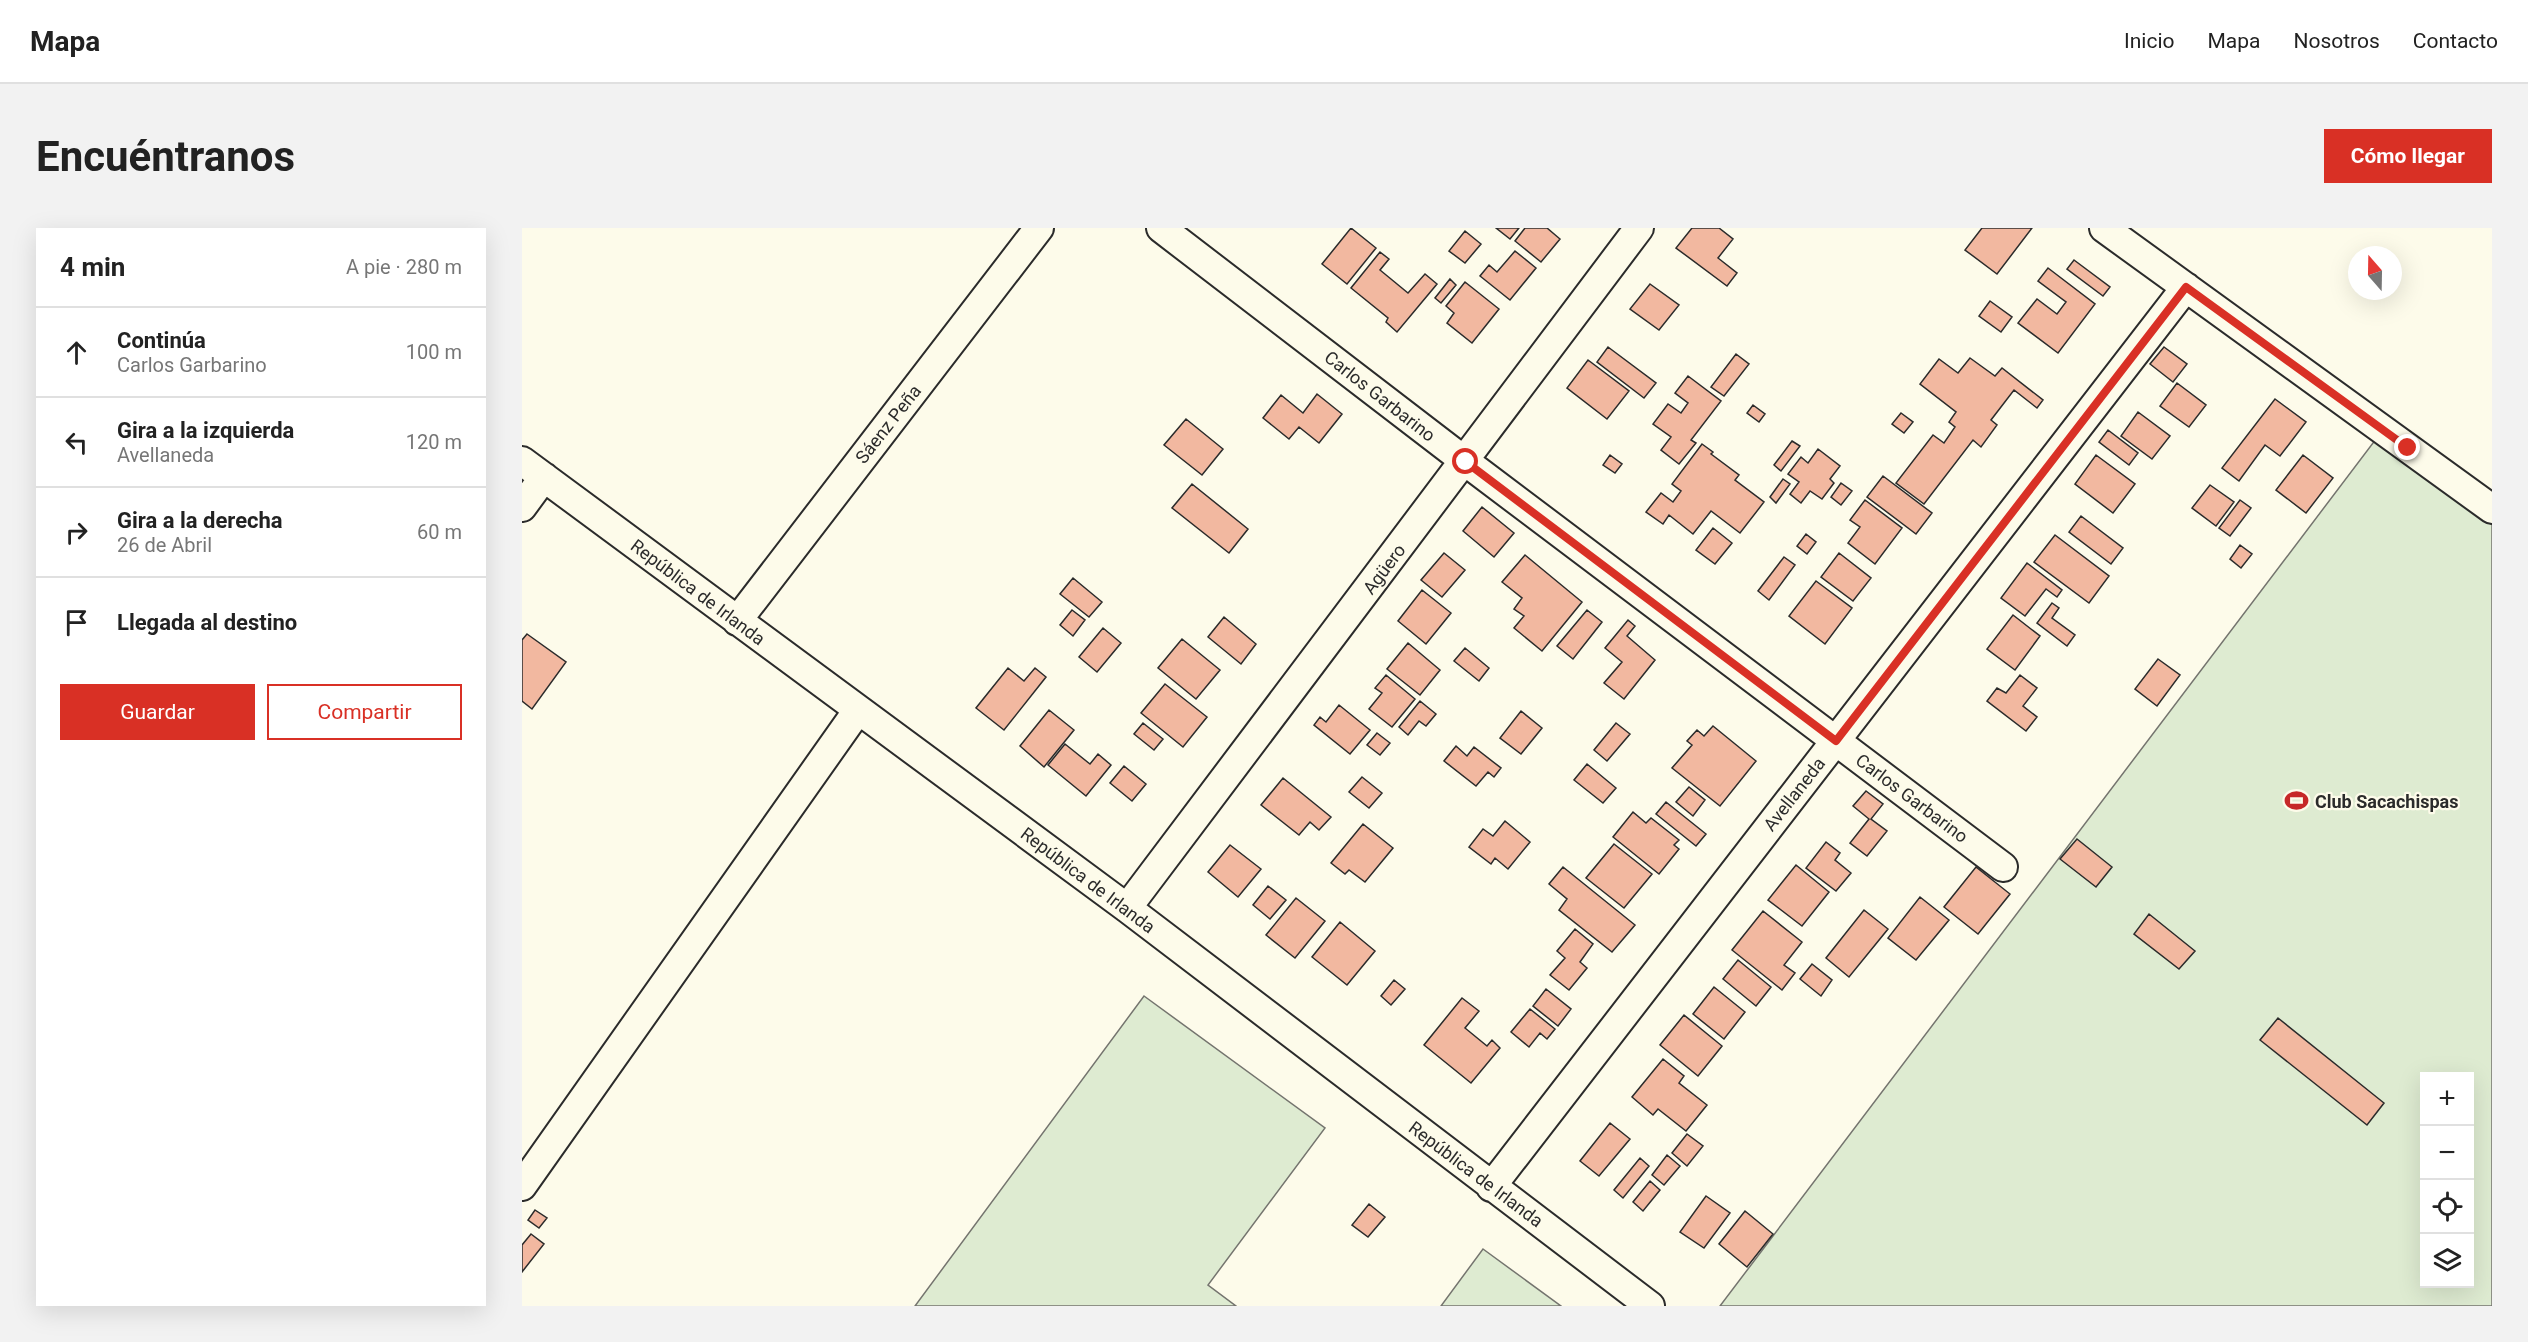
<!DOCTYPE html>
<html lang="es">
<head>
<meta charset="utf-8">
<style>
	body { margin:0; font-family:Roboto,sans-serif; background:#f2f2f2; color:#222 }
	.controls { position:absolute; right:18px; bottom:18px; display:grid; overflow:hidden; border-radius:0px; box-shadow:0 6px 24px #0002 }
	.controls button { width:54px; height:54px; display:grid; place-items:center; padding:0; border:0; border-bottom:2px solid #e0e0e0; background:#fff; color:#222; font:30px sans-serif }
	.compass { position:absolute; left:1826px; top:18px; width:54px; height:54px; border-radius:50%; background:#fff; box-shadow:0 6px 24px #0002; rotate:340deg }
	.stop { position:absolute; width:18px; height:18px; margin:-14px; border:4px solid #d93025; border-radius:50%; background:#fff }
	.stop.end { background:#d93025; border-color:#fff; box-shadow:0 2px 6px #0008 }
	.list { margin:0; padding:0; list-style:none }
	h2 { display:flex; justify-content:space-between; align-items:center; height:78px; margin:0; padding:0 24px; font-size:26px }
	h2 small { font-size:20px; font-weight:400; color:#767676 }
	.list li { display:grid; grid-template-columns:39px 1fr auto; gap:18px; align-items:center; box-sizing:border-box; height:90px; padding:0 24px; border-top:2px solid #e0e0e0 }
	.list b { display:block; font-size:22px; white-space:nowrap }
	.list p { margin:0; font-size:20px; white-space:nowrap; color:#767676 }
	.list em { font-size:20px; font-style:normal; color:#767676 }
	.actions { display:flex; gap:12px; padding:18px 24px }
	.actions a { flex:1; padding:14px 0; border:2px solid #d93025; border-radius:0px; text-align:center; font-size:21px; color:#d93025 }
	.actions .main { background:#d93025; color:#fff }
	.icon { flex:none; width:33px; height:33px; fill:none; stroke:currentColor; stroke-width:2; stroke-linecap:round; stroke-linejoin:round }
	.map { position:relative; flex:none; width:1970px; height:1078px; overflow:hidden; border-radius:0px }
	header { display:flex; align-items:center; gap:36px; box-sizing:border-box; height:84px; padding:0 30px; background:#fff; border-bottom:2px solid #e0e0e0 }
	header strong { font-size:28px }
	nav { display:flex; gap:33px; margin-inline-start:auto; font-size:21px }
	.intro { display:flex; align-items:center; justify-content:space-between; box-sizing:border-box; height:144px; padding:0 36px }
	h1 { margin:0; font-size:42px }
	.button { padding:15px 27px; border-radius:0px; background:#d93025; color:#fff; font-size:21px; font-weight:700 }
	main { display:flex; gap:36px; padding:0 36px }
	aside { flex:1; background:#fff; border-radius:0px; box-shadow:0 6px 24px #0002 }
	.map>svg:first-child { display:block }
	.green { fill:#deebd1; stroke:#74746e; stroke-width:1.5; fill-rule:evenodd }
	.building { fill:#f2b8a0; stroke:#2b2b2b; stroke-width:1.5 }
	.lines { fill:none; stroke-linecap:round; stroke-linejoin:round }
	.minor-casing { stroke:#2b2b2b; stroke-width:32 }
	.minor { stroke:#fdfbea; stroke-width:28 }
	.route { stroke:#d93025; stroke-width:8 }
	.labels { text-anchor:middle; dominant-baseline:central; stroke-width:4.5; stroke-linejoin:round; paint-order:stroke }
	.street-label { font-size:18px; fill:#2b2b2b; stroke:#fdfbea }
	.poi-label { font-size:18px; font-weight:bold; fill:#2b2b2b; stroke:#fdfbea; text-anchor:start }
</style>
</head>
<body>
<header>
<strong>Mapa</strong>
<nav><a>Inicio</a><a>Mapa</a><a>Nosotros</a><a>Contacto</a></nav>
</header>
<div class="intro"><h1>Encuéntranos</h1><a class="button">Cómo llegar</a></div>
<main>
<aside>
<h2>4 min<small>A pie · 280 m</small></h2>
<ul class="list">
<li><svg class="icon" aria-label="ahead" viewBox="0 0 24 24"><path d="M12 20V5M6 11l6-6 6 6"/></svg><div><b>Continúa</b><p>Carlos Garbarino</p></div><em>100 m</em></li>
<li><svg class="icon" aria-label="left" viewBox="0 0 24 24"><path d="M17 20v-9H6M10 6l-5 5 5 5"/></svg><div><b>Gira a la izquierda</b><p>Avellaneda</p></div><em>120 m</em></li>
<li><svg class="icon" aria-label="right" viewBox="0 0 24 24"><path d="M7 20v-9h11M14 6l5 5-5 5"/></svg><div><b>Gira a la derecha</b><p>26 de Abril</p></div><em>60 m</em></li>
<li><svg class="icon" aria-label="arrive" viewBox="0 0 24 24"><path d="M6 21V4h12l-3 4 3 4H6"/></svg><div><b>Llegada al destino</b></div></li>
</ul>
<div class="actions"><a class="main">Guardar</a><a>Compartir</a></div>
</aside>
<div class="map">
<svg width="1970" height="1078" viewBox="0 0 1970 1078">
	<rect width="100%" height="100%" fill="#fdfbea"/>
	<path class="green" d="M1854,211L1970,297V1078H1198ZM1902,848H1948V1056H1902Z
		M622,768L803,900L686,1057L714,1078H393Z
		M961,1021L1039,1078H919Z"/>
	<path class="building" d="M829,0L854,20L825,56L800,36Z
		M974,0H997L988,11Z
		M1003,0H1025L1038,11L1019,34L993,13Z
		M1170,0H1197L1211,11L1196,30L1215,45L1205,58L1154,20Z
		M1460,0H1510L1475,46L1443,22Z
		M943,3L959,16L943,35L927,23Z
		M993,23L1014,40L988,72L958,48L967,37L975,44Z
		M858,24L867,31L858,42L886,65L903,46L915,56L875,104L864,94L866,90L829,60Z
		M1552,32L1588,59L1581,68L1545,41Z
		M1526,40L1573,76L1536,125L1496,95L1515,71L1535,86L1544,74L1516,53Z
		M928,51L934,57L919,75L913,70Z
		M943,54L977,81L950,115L925,95L932,85L924,78Z
		M1128,56L1157,77L1137,102L1108,81Z
		M1468,73L1490,89L1479,104L1457,88Z
		M1086,119L1134,155L1122,170L1075,134Z
		M1642,119L1665,136L1651,154L1628,136Z
		M1214,126L1227,136L1202,168L1189,159Z
		M1448,130L1473,148L1480,140L1521,172L1515,180L1492,162L1469,192L1475,197L1459,219L1451,212L1402,276L1374,255L1411,207L1422,215L1433,199L1427,194L1434,184L1398,156L1417,131L1436,145Z
		M1066,132L1107,163L1085,191L1045,160Z
		M1166,148L1199,173L1169,212L1174,215L1157,236L1139,222L1149,209L1131,196L1146,176L1159,185L1166,175L1153,165Z
		M1655,155L1684,177L1667,199L1638,178Z
		M795,166L820,186L797,215L777,199L767,211L741,190L759,167L781,185Z
		M1753,171L1784,194L1758,228L1743,217L1717,253L1700,240Z
		M1231,177L1243,186L1237,194L1225,185Z
		M1616,184L1648,208L1630,231L1599,208Z
		M1379,185L1391,194L1382,205L1370,196Z
		M664,191L701,221L680,247L642,217Z
		M1586,202L1616,225L1607,237L1577,214Z
		M1270,213L1278,218L1259,243L1252,237Z
		M1180,216L1191,224L1189,226L1217,247L1213,252L1242,274L1218,305L1189,283L1171,306L1147,287L1141,296L1124,284L1139,265L1151,274L1159,263L1150,256Z
		M1296,221L1318,238L1308,251L1312,255L1300,271L1288,263L1279,275L1268,266L1277,254L1266,246L1279,229L1286,235Z
		M1088,227L1100,236L1093,245L1081,237Z
		M1574,227L1613,256L1591,285L1553,256Z
		M1781,227L1811,250L1784,285L1754,262Z
		M1361,248L1410,285L1394,306L1345,269Z
		M1261,251L1268,256L1254,275L1248,269Z
		M1319,255L1330,263L1319,277L1309,269Z
		M670,256L726,301L707,325L650,280Z
		M1688,257L1712,274L1694,298L1670,280Z
		M1343,272L1380,300L1353,336L1326,315L1338,299L1328,292Z
		M1718,272L1729,280L1708,308L1697,300Z
		M960,279L992,305L972,329L941,303Z
		M1559,288L1601,320L1589,336L1547,304Z
		M1191,300L1210,315L1193,336L1174,322Z
		M1284,306L1294,314L1285,326L1275,318Z
		M1533,307L1587,348L1567,375L1512,334Z
		M1718,317L1730,326L1719,340L1708,331Z
		M922,325L943,342L920,369L899,352Z
		M1317,325L1349,350L1331,373L1299,349Z
		M1003,327L1060,374L1020,423L992,400L1002,388L992,381L1000,370L980,354Z
		M1262,329L1273,337L1247,372L1236,363Z
		M1505,335L1540,362L1535,369L1524,361L1503,388L1479,370Z
		M551,350L580,374L567,389L538,366Z
		M1294,353L1330,380L1303,416L1267,388Z
		M900,362L929,385L904,416L876,393Z
		M1530,375L1537,380L1530,390L1553,407L1545,418L1515,395Z
		M550,382L563,392L551,408L538,397Z
		M1065,382L1080,394L1051,431L1035,418Z
		M1491,387L1518,408L1493,442L1465,421Z
		M702,389L734,416L719,436L686,409Z
		M1106,392L1113,398L1105,408L1133,432L1102,471L1082,455L1100,434L1083,420Z
		M581,400L599,415L575,444L557,429Z
		M5,406L44,434L10,481L0,473V412Z
		M660,411L698,442L674,471L636,440Z
		M886,415L918,442L898,467L865,441Z
		M943,420L967,440L957,453L932,433Z
		M1636,431L1658,447L1635,478L1613,461Z
		M486,440L502,453L513,440L524,449L482,502L454,480Z
		M864,447L893,471L870,499L847,481L860,465L853,460Z
		M1498,447L1515,460L1501,478L1515,489L1504,503L1465,473L1475,460L1484,465Z
		M643,456L685,489L661,519L619,485Z
		M898,473L914,486L904,498L897,493L886,507L877,499Z
		M817,477L848,502L828,526L792,497L798,489L804,494Z
		M527,482L552,502L522,539L498,518Z
		M999,483L1020,500L999,526L978,510Z
		M621,495L641,511L632,522L612,506Z
		M1094,495L1108,506L1085,533L1072,522Z
		M1191,498L1234,533L1198,578L1150,540L1170,517L1165,513L1175,502L1182,508Z
		M855,505L868,515L858,527L845,517Z
		M543,516L568,536L576,526L589,537L564,568L526,537Z
		M934,518L945,528L952,519L979,540L972,549L966,544L954,558L922,533Z
		M1065,536L1094,560L1081,575L1052,552Z
		M602,538L624,556L610,573L588,555Z
		M840,549L860,565L847,580L827,564Z
		M761,550L809,589L797,602L788,594L777,607L739,577Z
		M1167,559L1183,572L1171,588L1154,574Z
		M1344,563L1361,576L1349,591L1365,603L1345,628L1328,615L1347,591L1331,578Z
		M1144,574L1184,606L1174,618L1134,586Z
		M1111,584L1124,595L1129,590L1157,612L1152,617L1157,621L1137,646L1091,609Z
		M983,593L1008,614L986,641L973,630L969,636L947,619L961,601L971,608Z
		M841,596L871,620L843,654L827,642L823,646L809,635Z
		M1555,611L1590,639L1574,659L1538,631Z
		M1304,614L1318,625L1313,632L1329,645L1314,663L1284,640Z
		M1092,616L1130,646L1102,680L1064,650Z
		M708,617L739,641L716,669L686,644Z
		M1274,637L1307,664L1280,698L1246,672Z
		M1041,639L1113,697L1090,724L1037,682L1045,671L1027,656Z
		M1454,639L1488,666L1456,706L1422,679Z
		M746,658L764,672L748,691L731,677Z
		M1398,669L1427,692L1394,732L1366,710Z
		M774,670L803,693L773,730L744,707Z
		M1342,682L1366,701L1327,749L1304,730Z
		M1241,683L1280,714L1262,737L1273,745L1260,762L1210,722Z
		M1627,686L1673,723L1657,741L1612,706Z
		M818,694L853,723L825,757L790,729Z
		M1053,701L1071,716L1058,734L1065,740L1047,762L1028,747L1043,730L1035,723Z
		M1216,732L1249,759L1234,778L1201,751Z
		M1290,736L1310,752L1299,768L1278,751Z
		M872,752L883,761L869,777L859,768Z
		M1192,759L1223,784L1202,811L1171,786Z
		M1024,761L1049,781L1036,798L1011,778Z
		M940,770L957,783L943,800L965,818L970,812L978,820L949,855L902,817Z
		M1008,781L1033,801L1025,811L1018,805L1007,819L989,804Z
		M1162,787L1200,818L1176,848L1138,817Z
		M1756,790L1862,875L1845,897L1738,812Z
		M1141,831L1162,848L1157,855L1185,877L1164,903L1136,881L1131,887L1110,869Z
		M1088,895L1108,911L1077,948L1058,933Z
		M1165,906L1181,918L1165,938L1150,925Z
		M1145,927L1158,938L1142,957L1130,947Z
		M1118,930L1127,938L1101,970L1092,962Z
		M1128,953L1138,962L1121,983L1111,974Z
		M1184,968L1208,985L1182,1020L1158,1004Z
		M847,976L863,989L846,1009L830,997Z
		M13,982L25,990L17,1000L6,992Z
		M1223,983L1251,1006L1225,1039L1197,1016Z
		M9,1006L22,1016L0,1044V1017Z"/>
	<g class="lines">
		<defs>
			<path id="minor" d="M639,0L944,234L1481,639
				M1582,0L1970,281
				M0,233L605,680L1128,1078
				M0,279L22,249
				M215,393L517,0
				M605,680L1117,0
				M0,958L336,482
				M969,959L1664,59"/>
		</defs>
		<use href="#minor" class="minor-casing"/>
		<use href="#minor" class="minor"/>
	</g>
	<g class="lines">
		<path class="route" d="M944,234L1314,513L1664,59L1886,220"/>
	</g>
	<defs>
		<symbol id="stadium-bare" viewBox="-9 -9 18 18"><path d="M0-5a6.5 5 0 1 0 0 10a6.5 5 0 1 0 0-10ZM-3.5-1.8h7v3.6h-7Z" fill="#c62828" stroke="#fdfbea" stroke-width="2.5" paint-order="stroke"/></symbol>
	</defs>
	<g fill-rule="evenodd">
		<use href="#stadium-bare" x="1758" y="556" width="33" height="33"/>
	</g>
	<g class="labels">
		<g class="street-label">
			<text transform="translate(858 168) rotate(38)">Carlos Garbarino</text>
			<text transform="translate(366 196) rotate(-52)">Sáenz Peña</text>
			<text transform="translate(862 341) rotate(-53)">Agüero</text>
			<text transform="translate(176 364) rotate(37)">República de Irlanda</text>
			<text transform="translate(1272 566) rotate(-52)">Avellaneda</text>
			<text transform="translate(1390 570) rotate(37)">Carlos Garbarino</text>
			<text transform="translate(566 652) rotate(37)">República de Irlanda</text>
			<text transform="translate(954 946) rotate(37)">República de Irlanda</text>
		</g>
		<g class="poi-label">
			<text x="1793" y="573">Club Sacachispas</text>
		</g>
	</g>
</svg>
<div class="controls">
<button>+</button>
<button>−</button>
<button><svg class="icon" aria-label="locate" viewBox="0 0 24 24"><circle cx="12" cy="12" r="6"/><path d="M12 2v4M12 18v4M2 12h4M18 12h4"/></svg></button>
<button><svg class="icon" aria-label="layers" viewBox="0 0 24 24"><path d="M12 4l9 5-9 5-9-5zM3 14l9 5 9-5"/></svg></button>
</div>
<svg class="compass" viewBox="-18 -18 36 36"><path d="M0-13l5 13h-10z" fill="#e53935"/><path d="M0 13l5-13h-10z" fill="#767676"/></svg>
<div class="stop" style="left:944px;top:234px"></div>
<div class="stop end" style="left:1886px;top:220px"></div>
</div>
</main>
</body>
</html>
